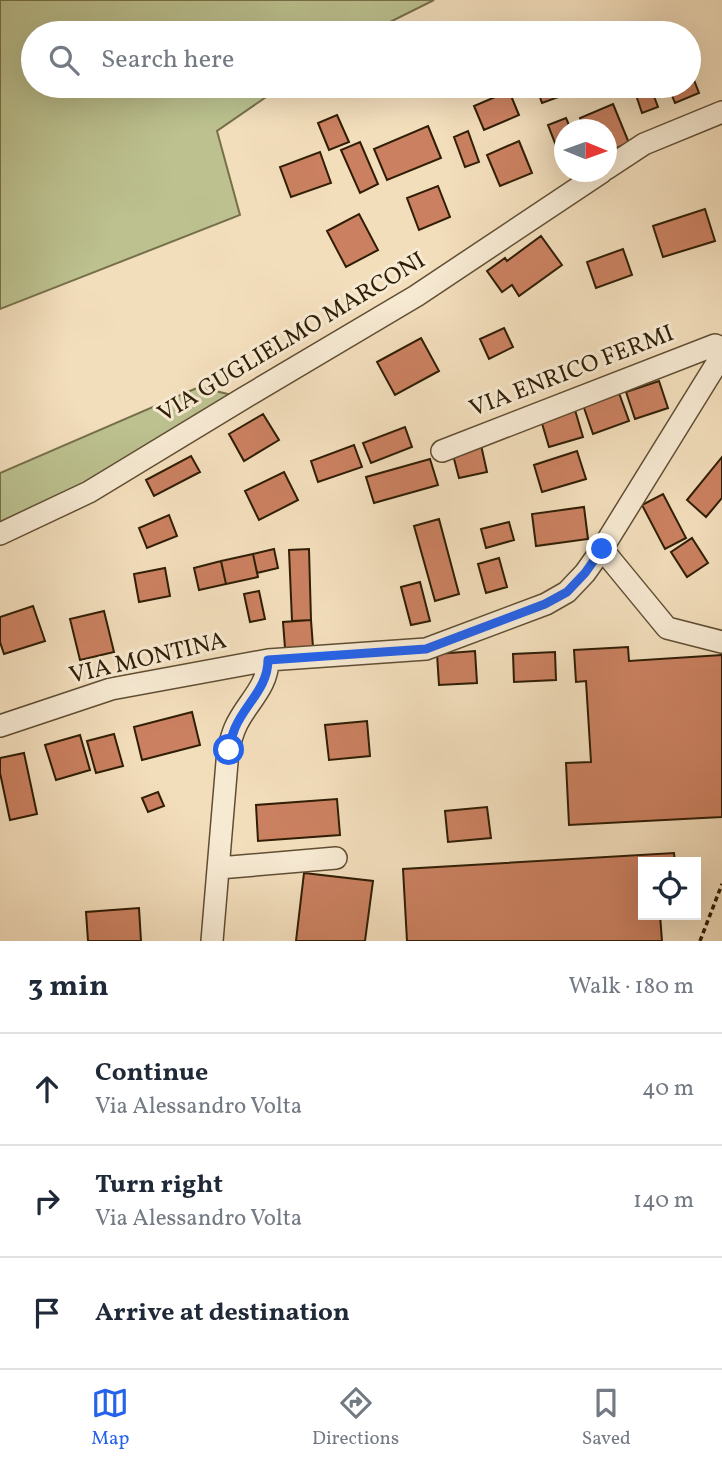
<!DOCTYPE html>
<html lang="en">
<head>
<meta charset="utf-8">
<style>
	body { margin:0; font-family:Vollkorn,serif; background:#f6f6f7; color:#1f2937 }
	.controls { position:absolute; right:21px; bottom:21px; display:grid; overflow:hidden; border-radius:0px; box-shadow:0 7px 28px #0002 }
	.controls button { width:63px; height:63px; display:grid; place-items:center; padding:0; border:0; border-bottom:2px solid #e0e1e3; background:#fff; color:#1f2937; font:35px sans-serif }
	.compass { position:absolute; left:554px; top:119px; width:63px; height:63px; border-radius:50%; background:#fff; box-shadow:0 7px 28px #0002; rotate:91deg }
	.stop { position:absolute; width:21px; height:21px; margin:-16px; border:5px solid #2563eb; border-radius:50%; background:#fff }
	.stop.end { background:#2563eb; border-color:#fff; box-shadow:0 2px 7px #0008 }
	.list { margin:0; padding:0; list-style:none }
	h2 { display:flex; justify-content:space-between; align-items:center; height:91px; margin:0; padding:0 28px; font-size:30px }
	h2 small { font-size:23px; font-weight:400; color:#747a83 }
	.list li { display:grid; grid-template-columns:46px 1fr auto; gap:21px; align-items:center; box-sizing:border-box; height:112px; padding:0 28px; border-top:2px solid #e0e1e3 }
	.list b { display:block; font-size:26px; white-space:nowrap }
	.list p { margin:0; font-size:23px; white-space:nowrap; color:#747a83 }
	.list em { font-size:23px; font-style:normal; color:#747a83 }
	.icon { flex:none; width:38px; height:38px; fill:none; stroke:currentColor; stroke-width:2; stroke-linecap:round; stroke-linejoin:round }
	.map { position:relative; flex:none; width:722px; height:941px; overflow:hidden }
	.search { position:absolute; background:#fff; box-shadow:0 7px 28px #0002; left:21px; right:21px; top:21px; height:77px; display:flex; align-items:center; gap:18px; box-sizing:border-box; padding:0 24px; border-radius:38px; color:#747a83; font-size:26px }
	.sheet { height:427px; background:#fff }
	nav { display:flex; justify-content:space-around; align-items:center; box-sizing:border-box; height:98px; border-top:2px solid #e0e1e3; background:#fff; font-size:19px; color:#747a83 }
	nav a { display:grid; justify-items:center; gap:4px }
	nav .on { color:#2563eb }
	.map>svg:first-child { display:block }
	.green { fill:#bcc18f; stroke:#76704a; stroke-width:2 }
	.building { fill:#cb8161; stroke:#2f1e05; stroke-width:2 }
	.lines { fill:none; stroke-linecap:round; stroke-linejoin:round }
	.minor-casing { stroke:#604e33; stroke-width:24 }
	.path { stroke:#2f1e05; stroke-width:3.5; stroke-dasharray:5 3.5; stroke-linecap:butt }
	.minor { stroke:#f7ead3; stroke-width:21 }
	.route { stroke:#2563eb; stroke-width:9 }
	.labels { text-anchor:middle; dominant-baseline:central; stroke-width:6; stroke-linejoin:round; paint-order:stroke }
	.street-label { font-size:24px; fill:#2f1e05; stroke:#f7ead3 }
</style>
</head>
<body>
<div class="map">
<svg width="722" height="941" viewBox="0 0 722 941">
	<rect width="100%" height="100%" fill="#f3debc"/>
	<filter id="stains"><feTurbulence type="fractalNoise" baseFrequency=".00286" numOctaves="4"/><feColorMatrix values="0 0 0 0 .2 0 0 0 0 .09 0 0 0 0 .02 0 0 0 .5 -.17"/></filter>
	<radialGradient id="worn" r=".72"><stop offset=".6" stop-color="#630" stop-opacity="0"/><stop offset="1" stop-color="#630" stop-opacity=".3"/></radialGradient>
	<path class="green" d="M0,0H434L368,33H33V86H282L217,131L240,215L0,309Z
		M199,387L244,398L0,543V473Z"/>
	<path class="building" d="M689,67L699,93L675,103L669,88L674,86H689Z
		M536,86H560L564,95L542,103Z
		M633,86H650L658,107L642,113Z
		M509,91L519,115L484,130L474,106Z
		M613,104L629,143L606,152V130H584L580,118Z
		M337,115L349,142L329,150L318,123Z
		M566,118L571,130H564V160L562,161L548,125Z
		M428,126L441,158L387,180L374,149Z
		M468,131L479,162L465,167L454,137Z
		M519,141L532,173L500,186L487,155Z
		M360,142L378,184L360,193L341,150Z
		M320,152L331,183L291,197L280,167Z
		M438,186L450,217L419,230L407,198Z
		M705,209L715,241L663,257L653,226Z
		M359,214L378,250L346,267L327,231Z
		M541,236L562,265L519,296L512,285L502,292L487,271L505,258L507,261Z
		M623,249L632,275L596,288L587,262Z
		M504,328L513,347L489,359L480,339Z
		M421,338L439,371L395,395L377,362Z
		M659,381L668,408L635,419L626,392Z
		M619,393L629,421L593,434L583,405Z
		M575,410L583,437L549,447L541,420Z
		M263,414L279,440L244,461L229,434Z
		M405,427L412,447L371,463L363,443Z
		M354,445L362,467L318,482L311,461Z
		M481,445L487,472L459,478L452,451Z
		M577,451L586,479L542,492L534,465Z
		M191,456L200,472L154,496L146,480Z
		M722,457V498L706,517L687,500Z
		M430,459L438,485L374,503L366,477Z
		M284,472L298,500L259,520L245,491Z
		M663,494L686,538L665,549L642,505Z
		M584,507L588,539L536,546L532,514Z
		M169,515L177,536L147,548L139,528Z
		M439,519L459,594L435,601L414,526Z
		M509,522L514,540L486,548L481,529Z
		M692,538L708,563L687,577L671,552Z
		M274,549L278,568L257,573L253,554Z
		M309,549L311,620L292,621L289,550Z
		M253,554L258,577L226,584L221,561Z
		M499,558L507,587L486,593L478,564Z
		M221,561L226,584L199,590L194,568Z
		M165,568L170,596L139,602L134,574Z
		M420,582L430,621L411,625L401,587Z
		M259,591L265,619L250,622L244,594Z
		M33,606L45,641L4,654L0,642V617Z
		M104,611L114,652L80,660L70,619Z
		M311,620L313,647L285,648L283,622Z
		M628,647L629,661L722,655V817L569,825L566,763L591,762L586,681L576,682L574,650Z
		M475,651L477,683L439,685L437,654Z
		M555,652L556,680L514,682L513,654Z
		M192,712L200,745L142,760L134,727Z
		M367,721L370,756L329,760L325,725Z
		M114,734L123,766L96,773L87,741Z
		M80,735L90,770L56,780L45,745Z
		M24,753L37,814L10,820L0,773V758Z
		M158,792L164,806L148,812L142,798Z
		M337,799L340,835L258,841L256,805Z
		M487,807L491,838L448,842L445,811Z
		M674,853L675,862H643V915H660L662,941H407L403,869Z
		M304,873L373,881L365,941H296Z
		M139,908L141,941H88L86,912Z"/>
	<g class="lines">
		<defs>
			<path id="minor" d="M606,169L644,144L722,112
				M442,451L715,345L722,348
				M0,534L89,492L244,398L416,296L602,172
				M602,549L667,628L722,642
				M0,726L111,689L268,660L426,649L546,604L567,592L585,573L602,549L722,355
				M219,868L336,858
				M212,941L228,750C230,743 232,735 235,728C245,704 268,688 268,660"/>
		</defs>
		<use href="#minor" class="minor-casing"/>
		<path class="path" d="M700,941L722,884"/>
		<use href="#minor" class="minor"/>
	</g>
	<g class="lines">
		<path class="route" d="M229,750C230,743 232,735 235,728C245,704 268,688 268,660L426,649L545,604L567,592L585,573L602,549"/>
	</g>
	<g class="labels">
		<g class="street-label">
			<text transform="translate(292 338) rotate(-31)">VIA GUGLIELMO MARCONI</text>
			<text transform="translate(572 372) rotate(-21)">VIA ENRICO FERMI</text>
			<text transform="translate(148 659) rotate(-13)">VIA MONTINA</text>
		</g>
	</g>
	<rect width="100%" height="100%" filter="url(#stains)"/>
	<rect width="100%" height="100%" fill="url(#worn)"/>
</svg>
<div class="controls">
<button><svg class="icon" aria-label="locate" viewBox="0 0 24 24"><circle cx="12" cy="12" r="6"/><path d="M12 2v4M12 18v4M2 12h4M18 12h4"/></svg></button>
</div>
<svg class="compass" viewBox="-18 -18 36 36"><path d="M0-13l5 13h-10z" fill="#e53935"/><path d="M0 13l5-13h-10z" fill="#747a83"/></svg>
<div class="stop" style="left:229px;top:750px"></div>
<div class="stop end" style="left:602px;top:549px"></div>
<div class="search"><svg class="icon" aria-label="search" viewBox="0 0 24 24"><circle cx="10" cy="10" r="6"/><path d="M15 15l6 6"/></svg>Search here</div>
</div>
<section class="sheet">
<h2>3 min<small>Walk · 180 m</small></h2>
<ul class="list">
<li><svg class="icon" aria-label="ahead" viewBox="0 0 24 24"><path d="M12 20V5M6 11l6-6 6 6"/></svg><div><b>Continue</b><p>Via Alessandro Volta</p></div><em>40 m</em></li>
<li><svg class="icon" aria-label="right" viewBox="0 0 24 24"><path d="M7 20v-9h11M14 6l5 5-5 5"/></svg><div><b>Turn right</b><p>Via Alessandro Volta</p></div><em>140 m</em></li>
<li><svg class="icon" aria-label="arrive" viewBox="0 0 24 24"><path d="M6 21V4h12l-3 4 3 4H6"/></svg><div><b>Arrive at destination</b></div></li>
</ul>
</section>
<nav>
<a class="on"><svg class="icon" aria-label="map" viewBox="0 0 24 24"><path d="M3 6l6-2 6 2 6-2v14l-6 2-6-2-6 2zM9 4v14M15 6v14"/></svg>Map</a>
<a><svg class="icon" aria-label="directions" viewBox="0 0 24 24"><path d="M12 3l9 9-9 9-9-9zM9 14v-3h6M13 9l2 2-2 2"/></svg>Directions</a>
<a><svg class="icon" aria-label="saved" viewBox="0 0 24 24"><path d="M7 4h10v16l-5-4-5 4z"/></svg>Saved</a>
</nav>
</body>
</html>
